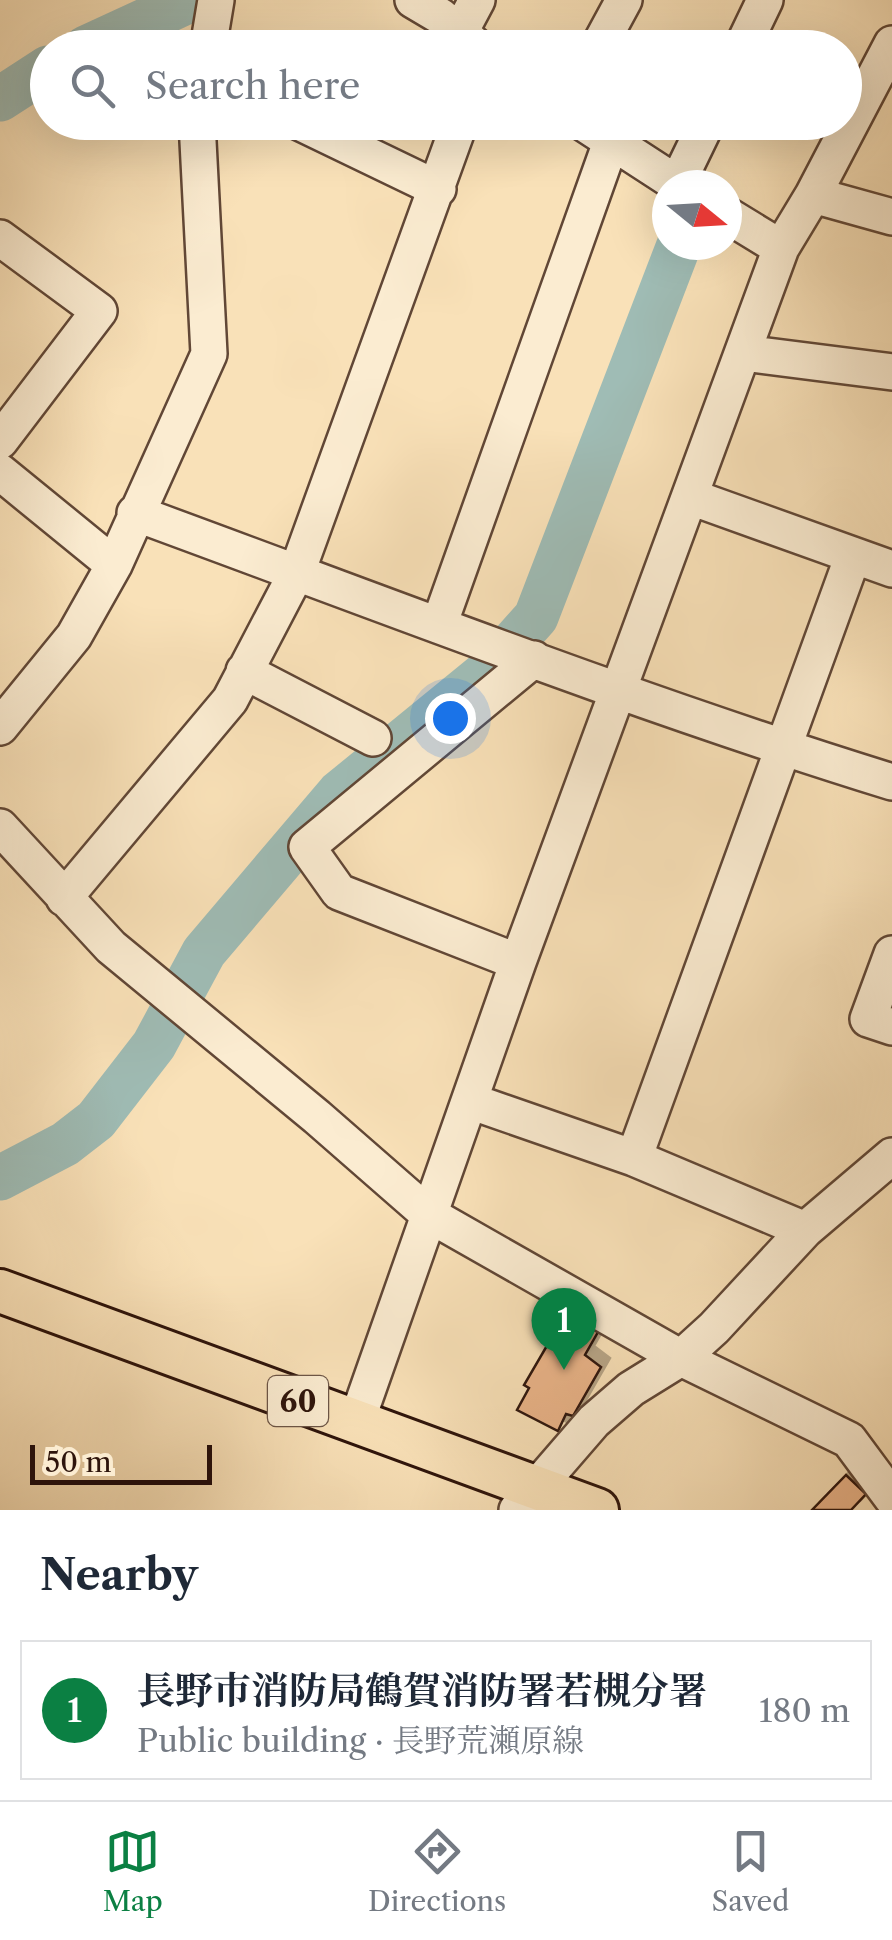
<!DOCTYPE html>
<html lang="en">
<head>
<meta charset="utf-8">
<style>
	body { margin:0; font-family:"Libre Caslon Text","Noto Serif JP",serif; background:#f2f2f3; color:#1f2937 }
	.compass { position:absolute; left:652px; top:170px; width:90px; height:90px; border-radius:50%; background:#fff; box-shadow:0 10px 40px #0002; rotate:108deg }
	.scale { position:absolute; left:30px; bottom:25px; width:182px; box-sizing:border-box; padding-left:10px; border:5px solid #2e140b; border-top:0; font-size:28px; line-height:35px; white-space:nowrap; color:#2e140b; -webkit-text-stroke:8px #fbecd1; paint-order:stroke }
	.you { position:absolute; left:450px; top:718px; width:35px; height:35px; margin:-25px; border:8px solid #fff; border-radius:50%; background:#1a73e8; box-shadow:0 0 0 15px #1a73e833 }
	.badge { display:grid; place-items:center; width:65px; height:65px; border-radius:50%; background:#0b8043; color:#fff; font-size:32px; font-weight:700 }
	.pin { position:absolute; translate:-50% -82px; filter:drop-shadow(0 2px 5px #0008) }
	.pin::after { content:''; position:absolute; top:52px; width:35px; height:30px; background:inherit; clip-path:polygon(0 0,100% 0,50% 100%) }
	.list { margin:0; padding:0; list-style:none }
	h2 { display:flex; justify-content:space-between; align-items:center; height:130px; margin:0; padding:0 40px; font-size:42px }
	h2 small { font-size:32px; font-weight:400; color:#747a83 }
	.list li { display:grid; grid-template-columns:65px 1fr auto; gap:30px; align-items:center; box-sizing:border-box; height:140px; margin:0 20px 20px; padding:0 20px; border:2px solid #e0e1e3; border-radius:0px }
	.list b { display:block; font-size:38px; white-space:nowrap }
	.list p { margin:0; font-size:32px; white-space:nowrap; color:#747a83 }
	.list em { font-size:32px; font-style:normal; color:#747a83 }
	.icon { flex:none; width:55px; height:55px; fill:none; stroke:currentColor; stroke-width:2; stroke-linecap:round; stroke-linejoin:round }
	.map { position:relative; flex:none; width:892px; height:1510px; overflow:hidden }
	.search { position:absolute; background:#fff; box-shadow:0 10px 40px #0002; left:30px; right:30px; top:30px; height:110px; display:flex; align-items:center; gap:25px; box-sizing:border-box; padding:0 35px; border-radius:55px; color:#747a83; font-size:38px }
	.sheet { height:290px; background:#fff }
	nav { display:flex; justify-content:space-around; align-items:center; box-sizing:border-box; height:140px; border-top:2px solid #e0e1e3; background:#fff; font-size:28px; color:#747a83 }
	nav a { display:grid; justify-items:center; gap:5px }
	nav .on { color:#0b8043 }
	.map>svg:first-child { display:block }
	.lines { fill:none; stroke-linecap:round; stroke-linejoin:round }
	.river { stroke:#9fbcb5; stroke-width:45 }
	.building { fill:#eab489; stroke:#2e140b; stroke-width:2.5; filter:url(#shadow) }
	.minor-casing { stroke:#614736; stroke-width:40 }
	.major-casing { stroke:#2e140b; stroke-width:48 }
	.minor { stroke:#fbecd1; stroke-width:35 }
	.major { stroke:#f9e1b8; stroke-width:42 }
	.labels { text-anchor:middle; dominant-baseline:central; stroke-width:9; stroke-linejoin:round; paint-order:stroke }
	.shield { fill:#fbecd1; stroke:#6c5546; stroke-width:2.5 }
	.shield-label { font-size:30px; font-weight:bold; fill:#2e140b }
</style>
</head>
<body>
<div class="map">
<svg width="892" height="1510" viewBox="0 0 892 1510">
	<defs>
		<filter id="shadow"><feDropShadow dx="9" dy="-9" stdDeviation="0" flood-color="#0004"/></filter>
	</defs>
	<rect width="100%" height="100%" fill="#f9e1b8"/>
	<filter id="stains"><feTurbulence type="fractalNoise" baseFrequency=".002" numOctaves="4"/><feColorMatrix values="0 0 0 0 .2 0 0 0 0 .09 0 0 0 0 .02 0 0 0 .5 -.17"/></filter>
	<radialGradient id="worn" r=".72"><stop offset=".6" stop-color="#630" stop-opacity="0"/><stop offset="1" stop-color="#630" stop-opacity=".3"/></radialGradient>
	<g class="lines">
		<path class="river" d="M86,48L190,0
			M0,99L48,68
			M0,1178L65,1144L96,1120L154,1045L204,952L339,793L486,673L536,617L679,245"/>
	</g>
	<path class="building" d="M566,1313L598,1332L585,1355L601,1367L573,1416L566,1414L558,1431L517,1410L529,1388L524,1385Z
		M846,1475L866,1494L851,1510H812Z"/>
	<g class="lines">
		<defs>
			<path id="minor" d="M413,0L440,16L478,48
				M460,32L477,0
				M208,48L216,0
				M598,48L624,0
				M742,48L765,0
				M299,122L438,189
				M582,122L679,185
				M677,184L707,122
				M813,195L892,217
				M727,215L781,248
				M0,238L99,311L0,441
				M743,353L892,372
				M0,472L114,565
				M691,497L892,569
				M135,513C386,605 636,703 892,782
				M439,625L611,142
				M244,671L373,738
				M0,727L74,636L114,565L209,354L197,122
				M0,827L111,947L317,1117L428,1214L681,1358L849,1440L892,1498
				M64,898L230,700L297,572L460,122
				M892,954L868,1019L892,1027
				M518,962L339,892L307,847L534,659
				M470,1101L634,1158L805,1230
				M634,1158L853,556
				M356,1423L518,962L781,248L813,195L892,44
				M517,1510L594,1421L631,1389L681,1358L714,1328L805,1230L892,1156"/>
			<path id="major" d="M0,1291L597,1510"/>
		</defs>
		<use href="#minor" class="minor-casing"/>
		<use href="#major" class="major-casing"/>
		<use href="#minor" class="minor"/>
		<use href="#major" class="major"/>
	</g>
	<g class="labels">
		<rect class="shield" x="268" y="1376" width="60" height="50" rx="8"/>
		<g class="shield-label">
			<text x="298" y="1401">60</text>
		</g>
	</g>
	<rect width="100%" height="100%" filter="url(#stains)"/>
	<rect width="100%" height="100%" fill="url(#worn)"/>
</svg>
<svg class="compass" viewBox="-18 -18 36 36"><path d="M0-13l5 13h-10z" fill="#e53935"/><path d="M0 13l5-13h-10z" fill="#747a83"/></svg>
<div class="scale">50 m</div>
<div class="you"></div>
<div class="pin badge" style="left:564px;top:1370px">1</div>
<div class="search"><svg class="icon" aria-label="search" viewBox="0 0 24 24"><circle cx="10" cy="10" r="6"/><path d="M15 15l6 6"/></svg>Search here</div>
</div>
<section class="sheet">
<h2>Nearby<small></small></h2>
<ul class="list">
<li><span class="badge">1</span><div><b>長野市消防局鶴賀消防署若槻分署</b><p>Public building · 長野荒瀬原線</p></div><em>180 m</em></li>
</ul>
</section>
<nav>
<a class="on"><svg class="icon" aria-label="map" viewBox="0 0 24 24"><path d="M3 6l6-2 6 2 6-2v14l-6 2-6-2-6 2zM9 4v14M15 6v14"/></svg>Map</a>
<a><svg class="icon" aria-label="directions" viewBox="0 0 24 24"><path d="M12 3l9 9-9 9-9-9zM9 14v-3h6M13 9l2 2-2 2"/></svg>Directions</a>
<a><svg class="icon" aria-label="saved" viewBox="0 0 24 24"><path d="M7 4h10v16l-5-4-5 4z"/></svg>Saved</a>
</nav>
</body>
</html>
